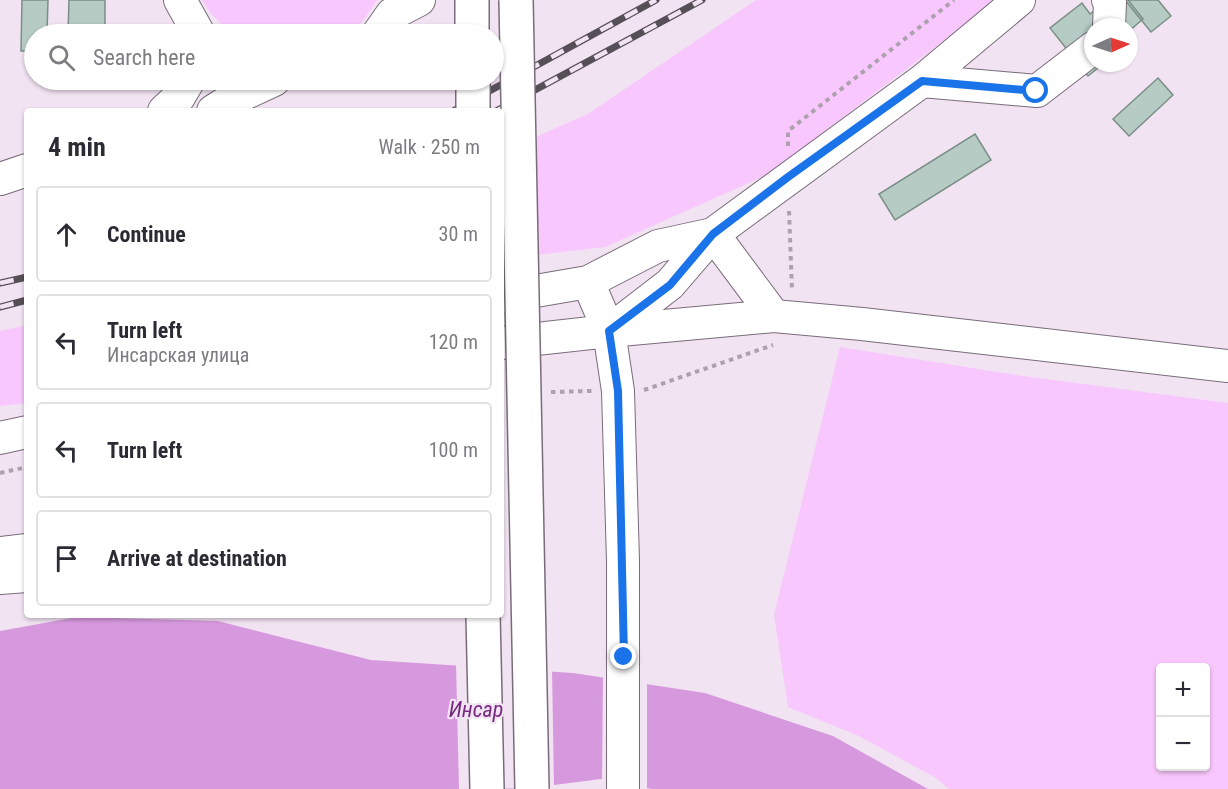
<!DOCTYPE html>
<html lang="en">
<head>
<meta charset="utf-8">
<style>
	body { margin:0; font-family:"Roboto Condensed",sans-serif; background:#f2f2f3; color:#2b2b33 }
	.controls { position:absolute; right:18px; bottom:18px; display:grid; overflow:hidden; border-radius:6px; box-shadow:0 2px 4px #0004 }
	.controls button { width:54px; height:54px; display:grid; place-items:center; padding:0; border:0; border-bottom:2px solid #e1e1e2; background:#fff; color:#2b2b33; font:30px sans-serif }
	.compass { position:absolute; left:1084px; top:18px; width:54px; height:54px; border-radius:50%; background:#fff; box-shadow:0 2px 4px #0004; rotate:87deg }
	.stop { position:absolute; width:18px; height:18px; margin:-14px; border:4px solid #1a73e8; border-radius:50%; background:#fff }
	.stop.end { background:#1a73e8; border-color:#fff; box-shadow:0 2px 6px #0008 }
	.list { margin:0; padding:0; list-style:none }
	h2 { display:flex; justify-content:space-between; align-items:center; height:78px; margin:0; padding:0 24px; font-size:26px }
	h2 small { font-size:20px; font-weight:400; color:#7c7c81 }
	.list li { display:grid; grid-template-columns:39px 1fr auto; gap:18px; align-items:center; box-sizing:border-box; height:96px; margin:0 12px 12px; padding:0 12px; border:2px solid #e1e1e2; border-radius:6px }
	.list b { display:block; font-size:22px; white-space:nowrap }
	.list p { margin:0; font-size:20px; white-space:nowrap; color:#7c7c81 }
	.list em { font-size:20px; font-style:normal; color:#7c7c81 }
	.icon { flex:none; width:33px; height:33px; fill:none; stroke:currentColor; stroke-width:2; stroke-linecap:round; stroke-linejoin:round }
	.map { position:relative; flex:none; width:1228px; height:789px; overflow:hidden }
	.search { position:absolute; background:#fff; box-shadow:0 2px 4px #0004; left:24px; top:24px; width:480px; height:66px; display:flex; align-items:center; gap:15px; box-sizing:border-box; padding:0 21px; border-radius:33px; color:#7c7c81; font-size:22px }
	.panel { position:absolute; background:#fff; box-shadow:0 2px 4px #0004; left:24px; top:108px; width:480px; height:510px; border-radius:6px }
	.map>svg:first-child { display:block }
	.green { fill:#f8c7fd; fill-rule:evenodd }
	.water { fill:#d799de }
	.pier { fill:#f2e3f3 }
	.building { fill:#b5cbc3; stroke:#7a8f87; stroke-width:1.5 }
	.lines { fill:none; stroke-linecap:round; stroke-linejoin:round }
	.minor-casing { stroke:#796c7a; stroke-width:34 }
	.major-casing { stroke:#796c7a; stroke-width:36 }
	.path { stroke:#ada1ae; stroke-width:4; stroke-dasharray:4.5 4.5; stroke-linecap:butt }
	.minor { stroke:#fff; stroke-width:32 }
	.major { stroke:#fff; stroke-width:33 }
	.rail-casing { stroke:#574f58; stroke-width:7 }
	.rail { stroke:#f2e3f3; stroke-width:4.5; stroke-dasharray:14; stroke-linecap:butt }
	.major-bridge-casing { stroke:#796c7a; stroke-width:36; stroke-linecap:butt }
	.major-bridge { stroke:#fff; stroke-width:33 }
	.route { stroke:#1a73e8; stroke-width:8 }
	.labels { text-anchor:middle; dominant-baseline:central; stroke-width:4.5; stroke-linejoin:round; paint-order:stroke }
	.water-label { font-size:22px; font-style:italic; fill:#752c7f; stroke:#f2e3f3 }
</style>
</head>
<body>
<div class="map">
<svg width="1228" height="789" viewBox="0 0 1228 789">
	<rect width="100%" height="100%" fill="#f2e3f3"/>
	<path class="green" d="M202,0H377L362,22L347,34H233L212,15Z
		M756,0H997L767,175L605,247L501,259V152L588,114Z
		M27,325V403L0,406V331Z
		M840,347L1023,376L1228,403V789H949L936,778L859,736L788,707L774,615ZM1160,668H1206V766H1160Z"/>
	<path class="water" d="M77,617L218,621L371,660L573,673L705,693L833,736L928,789H652L601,779L523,789H0V631Z"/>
	<path class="pier" d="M456,663L552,669L554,788L459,789Z
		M603,675L647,681V789H636L602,782Z"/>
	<path class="building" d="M22,0H48L47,34H34V51H21Z
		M69,0H105V34H68Z
		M1108,0H1128L1143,19L1129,31V27H1093V63H1104L1088,76L1050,28L1082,3L1090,14Z
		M1125,0H1158L1171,16L1151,32Z
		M1158,78L1173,95L1129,136L1113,119Z
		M975,134L991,160L895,220L879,194Z"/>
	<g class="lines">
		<defs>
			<path id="minor" d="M180,0L199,34
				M1108,0L1110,2L1109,27
				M378,34L392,14L419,0
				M922,81L1037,91L1093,48
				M164,111L179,97L189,80
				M213,111L229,101L274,80
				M0,179L27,170
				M713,234L774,316
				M588,282L609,331L618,391L623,561V789
				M501,297L588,282L658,246L713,234
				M609,331L774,316L862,324L1228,366
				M501,343L609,331L670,284L713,234L922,81L1019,0
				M0,438L27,432
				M0,553L27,550
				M0,578L27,576"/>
			<path id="major" d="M472,34V0
				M483,615L487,789"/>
		</defs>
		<use href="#minor" class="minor-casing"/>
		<use href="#major" class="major-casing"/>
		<path class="path" d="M788,146V131L954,0
			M789,211L792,290
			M644,390L773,345
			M551,392L592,391
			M0,473L27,467"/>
		<use href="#minor" class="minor"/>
		<use href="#major" class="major"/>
		<defs>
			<path id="rail" d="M453,111L656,0
				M496,111L702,0
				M0,283L27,277
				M0,307L27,300"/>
		</defs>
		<use href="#rail" class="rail-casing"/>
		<use href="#rail" class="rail"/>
		<defs>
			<path id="major-bridge" d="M516,0L532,789
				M473,80V111"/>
		</defs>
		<use href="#major-bridge" class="major-bridge-casing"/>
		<use href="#major-bridge" class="major-bridge"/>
	</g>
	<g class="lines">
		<path class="route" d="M624,657L618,391L609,331L670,285L713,234L788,177L922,81L1036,91"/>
	</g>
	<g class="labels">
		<g class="water-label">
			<text x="476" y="709">Инсар</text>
		</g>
	</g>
</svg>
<div class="controls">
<button>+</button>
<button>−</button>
</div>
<svg class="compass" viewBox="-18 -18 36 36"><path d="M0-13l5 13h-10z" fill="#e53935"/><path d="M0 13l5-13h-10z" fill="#7c7c81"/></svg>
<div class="stop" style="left:1036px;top:91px"></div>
<div class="stop end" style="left:624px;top:657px"></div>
<div class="search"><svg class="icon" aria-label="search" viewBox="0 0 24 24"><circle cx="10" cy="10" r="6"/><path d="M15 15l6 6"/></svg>Search here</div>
<section class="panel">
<h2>4 min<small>Walk · 250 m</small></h2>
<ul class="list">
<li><svg class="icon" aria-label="ahead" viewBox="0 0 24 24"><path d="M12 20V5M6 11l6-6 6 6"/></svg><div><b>Continue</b></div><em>30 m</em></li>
<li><svg class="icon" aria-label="left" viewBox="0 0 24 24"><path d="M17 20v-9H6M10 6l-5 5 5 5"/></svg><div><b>Turn left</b><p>Инсарская улица</p></div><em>120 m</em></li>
<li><svg class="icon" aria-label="left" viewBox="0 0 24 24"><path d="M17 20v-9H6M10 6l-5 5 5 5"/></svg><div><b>Turn left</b></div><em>100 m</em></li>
<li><svg class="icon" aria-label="arrive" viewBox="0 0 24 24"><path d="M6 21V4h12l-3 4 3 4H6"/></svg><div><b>Arrive at destination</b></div></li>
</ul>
</section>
</div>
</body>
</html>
